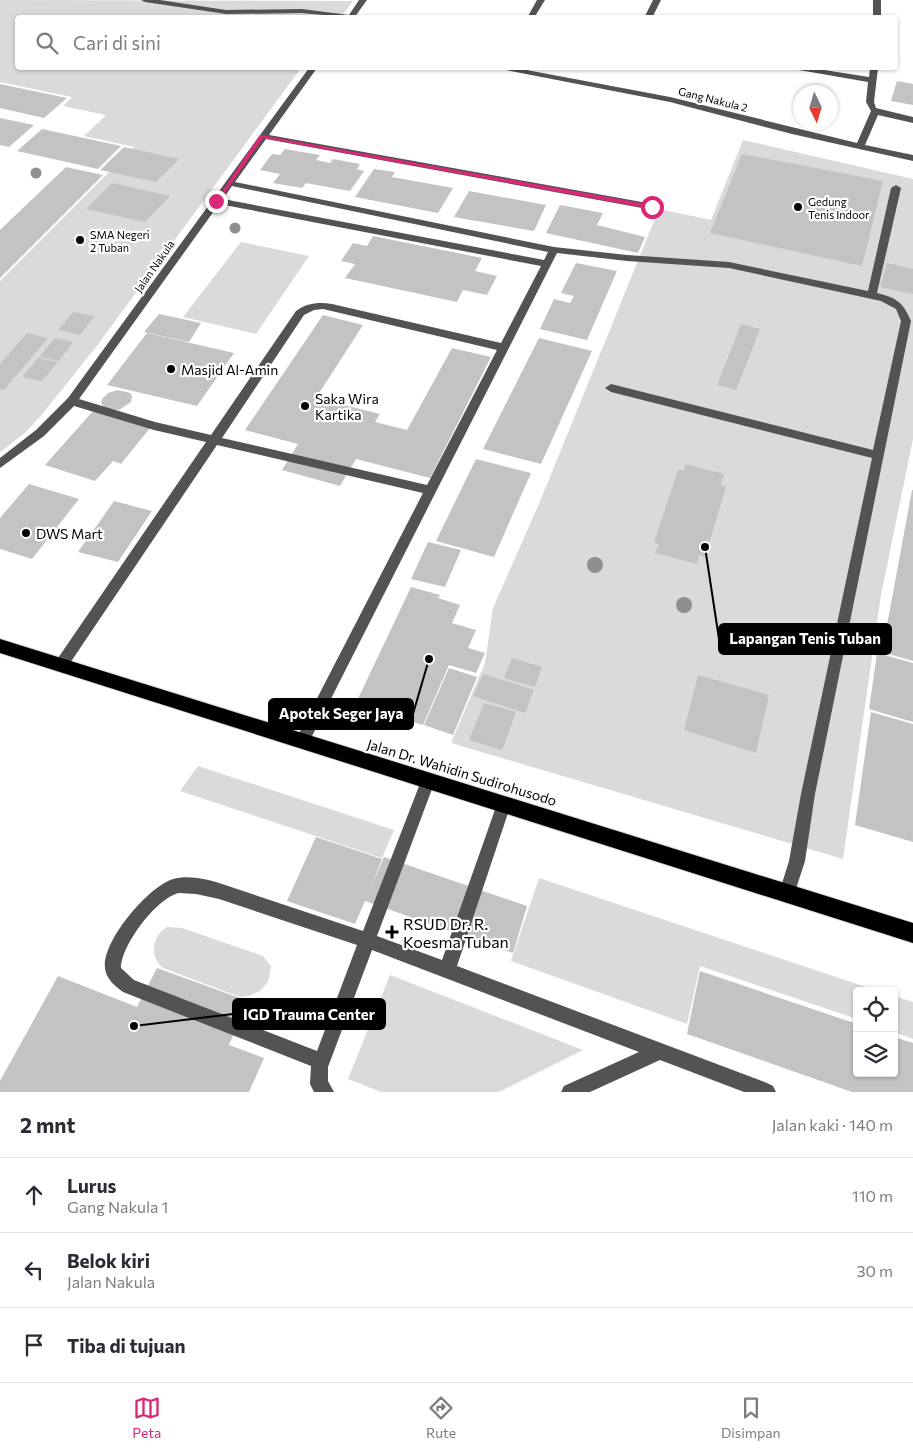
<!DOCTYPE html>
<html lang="id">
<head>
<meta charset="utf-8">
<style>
	body { margin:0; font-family:Commissioner,sans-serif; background:#f2f2f3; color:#2b2b33 }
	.controls { position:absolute; right:15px; bottom:15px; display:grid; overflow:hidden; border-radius:5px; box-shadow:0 1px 4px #0004 }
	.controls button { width:45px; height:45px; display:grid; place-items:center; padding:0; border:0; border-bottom:1px solid #e1e1e2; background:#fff; color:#2b2b33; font:25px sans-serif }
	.compass { position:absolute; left:793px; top:85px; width:45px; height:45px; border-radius:50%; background:#fff; box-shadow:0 1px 4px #0004; rotate:175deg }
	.stop { position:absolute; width:15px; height:15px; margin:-11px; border:4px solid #db2777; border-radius:50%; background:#fff }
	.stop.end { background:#db2777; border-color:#fff; box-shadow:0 1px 5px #0008 }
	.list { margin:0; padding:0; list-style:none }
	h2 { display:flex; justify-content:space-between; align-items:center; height:65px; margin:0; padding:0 20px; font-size:21px }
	h2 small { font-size:16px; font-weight:400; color:#7c7c81 }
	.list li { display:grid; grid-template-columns:32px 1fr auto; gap:15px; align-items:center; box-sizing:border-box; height:75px; padding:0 20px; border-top:1px solid #e1e1e2 }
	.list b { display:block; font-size:19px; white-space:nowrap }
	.list p { margin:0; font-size:16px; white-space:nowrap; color:#7c7c81 }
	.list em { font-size:16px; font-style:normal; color:#7c7c81 }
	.icon { flex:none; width:28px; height:28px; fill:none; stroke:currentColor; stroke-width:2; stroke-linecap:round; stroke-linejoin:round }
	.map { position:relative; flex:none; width:913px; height:1092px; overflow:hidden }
	.search { position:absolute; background:#fff; box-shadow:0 1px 4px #0004; left:15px; right:15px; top:15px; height:55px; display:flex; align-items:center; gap:12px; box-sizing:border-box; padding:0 18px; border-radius:5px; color:#7c7c81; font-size:19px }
	.sheet { height:290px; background:#fff }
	nav { display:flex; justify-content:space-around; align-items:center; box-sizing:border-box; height:70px; border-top:1px solid #e1e1e2; background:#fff; font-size:14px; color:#7c7c81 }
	nav a { display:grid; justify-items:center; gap:2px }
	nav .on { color:#db2777 }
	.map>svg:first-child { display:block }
	.green { fill:#dadada }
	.building { fill:#c3c3c3 }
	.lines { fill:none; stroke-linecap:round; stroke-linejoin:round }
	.highway-casing { stroke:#dbdbdb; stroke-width:2 }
	.minor { fill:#535353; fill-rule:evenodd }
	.highway { fill:#000; fill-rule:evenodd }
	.tree { fill:#8e8e8e }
	.route { fill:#db2777 }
	.poi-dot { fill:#000; stroke:#fff; stroke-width:2 }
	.labels { text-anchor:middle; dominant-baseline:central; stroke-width:4.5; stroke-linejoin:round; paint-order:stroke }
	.far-street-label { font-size:11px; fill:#000; stroke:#fff }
	.far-poi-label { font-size:11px; fill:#000; stroke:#fff; text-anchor:start }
	.poi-label { font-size:14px; fill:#000; stroke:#fff; text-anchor:start }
	.street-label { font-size:14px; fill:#000; stroke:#fff }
	.near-poi-label { font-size:16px; fill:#000; stroke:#fff; text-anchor:start }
	.leader { fill:none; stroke:#000; stroke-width:2 }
	.callout-dot { fill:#000; stroke:#fff; stroke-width:2 }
	.callout { fill:#000; stroke:#000; stroke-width:2 }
	.callout-label { font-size:15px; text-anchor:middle; font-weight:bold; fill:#fff }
</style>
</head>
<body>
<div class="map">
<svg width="913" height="1092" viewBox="0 0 913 1092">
	<rect width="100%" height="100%" fill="#fff"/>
	<path class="green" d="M0,0L353,1L340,18H18V68H301L96,347L39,418L25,433L0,452V281L134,147L84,136L106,115L63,106L72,97L0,82Z
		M743,140L913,179V439L881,595L843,859L451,743L485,663L493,608L541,499L659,209L711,220Z
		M241,242L309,256L256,334L183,317Z
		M198,766L394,830L382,858L180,791Z
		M539,878L878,991H857V1019L700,966L687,1024L511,961Z
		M167,927L182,928L263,956L271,966L268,982L260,991L249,996L240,997L163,968C149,957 152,935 167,927Z
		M390,975L583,1050L499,1092H381L348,1079Z
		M894,996L913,1002V1039L894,1032Z"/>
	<path class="building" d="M897,81L913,84V105L891,101Z
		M0,84L67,98L44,118L0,108Z
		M0,118L34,125L9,147L0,145Z
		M42,129L121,146L98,169L17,151Z
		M124,147L179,159L156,182L100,170Z
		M285,149L320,155L316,160L330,163L333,159L360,164L357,169L364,171L350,191L306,183L302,188L273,183L280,174L260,170L272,154L280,155Z
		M742,154L883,181L862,266L710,233Z
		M66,167L103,175L0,278V230Z
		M374,169L395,172L392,177L453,188L438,213L355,197Z
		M112,183L170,196L145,222L86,209Z
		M469,191L546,205L534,231L454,217Z
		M560,205L603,213L597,225L645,237L638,253L546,233Z
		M373,236L482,258L475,271L497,276L487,295L463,290L457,302L345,278L355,264L341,261L353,243L367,246Z
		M576,263L617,271L587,340L540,329L554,299L570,303L574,296L561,293Z
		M887,263L913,269V294L880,287Z
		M73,312L95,316L80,335L58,330Z
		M159,314L201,323L189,342L144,332Z
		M323,315L363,325L316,398L380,414L375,422L407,430L452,348L491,357L430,478L356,459L340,486L282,470L298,444L245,430Z
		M741,324L760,329L736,390L717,385Z
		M27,333L48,338L4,390L0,389V364Z
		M147,333L234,353L197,406L107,385Z
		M55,338L73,342L59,361L39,357Z
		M539,338L592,351L541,464L483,449Z
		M38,358L58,362L42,381L22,377Z
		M118,390L130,393L132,396L131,402L119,410L105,409L101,403L102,399L108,393Z
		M93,411L150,428L121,464L113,461L95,481L45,465Z
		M476,459L531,473L494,557L436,541Z
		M685,464L724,474L721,485L726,487L705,557L699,555L697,564L655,553L659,544L654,542L678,470H684Z
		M29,484L79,499L32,559L0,549V518Z
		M912,490H913V661L882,652Z
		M114,501L152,511L118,562L78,552Z
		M428,542L461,550L445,587L411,579Z
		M411,587L440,595L438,598L460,605L452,623L476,630L468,648L485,653L476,673L449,665L423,725L355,705Z
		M877,653L913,663V722L869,709Z
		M512,658L542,667L535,687L504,678Z
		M449,668L477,677L453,735L424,725Z
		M483,674L534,690L525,713L473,696Z
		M698,675L769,695L756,753L684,730Z
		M484,703L516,712L502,750L469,740Z
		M871,712L913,724V842L855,825Z
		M316,837L382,859L371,888L384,857L527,906L513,953L365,901L355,924L287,901Z
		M157,968L248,1001L229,1045L264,1058L249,1092H0V1081L58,976L137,1007Z
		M700,971L857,1024V1073H894V1037L913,1043V1092H852L687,1034Z"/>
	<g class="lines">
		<defs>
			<path id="highway" d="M0,639L913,923V943L0,653Z"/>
		</defs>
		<use href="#highway" class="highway-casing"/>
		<path class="minor" d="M141,0H160L226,10L302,9L349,15L359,0H367L354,18L302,13L226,14L145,2Z
			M537,0H545L534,18H527Z
			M653,0H661L652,18H644Z
			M873,0H881V18H873Z
			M309,68H317L269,135L653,204L658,207L653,210L266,139L235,182L554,247L627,255L729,262L868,291L891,188L896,185L901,188L877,293C898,298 903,303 911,321L815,794L805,861L793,898L787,901L781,898L779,893L789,861L801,794L872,458L611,392L605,388L611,384L873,450L901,321L896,309L881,301L729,268L627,261L557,253L307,746L302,747L297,746L295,741L423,493L217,445L66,669L61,671L56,669L54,665L56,661L206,442L154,430L74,406L44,436L0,468V458L36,430L68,398ZM232,186L548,252L544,260L223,199ZM219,204L541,266L501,343L332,304C319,302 307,303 296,311L211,435L155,422L79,399ZM323,309L497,350L427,485L222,438L304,315L314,310Z
			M502,68H516L670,97L857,143L871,111L866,102L868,82L799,70L795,68H811L869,77L870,68H878L874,102L876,108L913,117V123L878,115L865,145L913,155V161L792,134L670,102L506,70Z
			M428,774L433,776L435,781L377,936L442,960L497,804L499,799L504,797L509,799L511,804L457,966L767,1083L773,1086L776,1092H744L660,1060L590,1092H561L564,1086L639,1052L372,950L328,1067V1081L334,1092H314L310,1084L311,1066L123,992C115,986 106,979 105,968C102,941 148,887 173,879C188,875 205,879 219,883L363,931L421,781L423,776ZM179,893L196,894L219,899L357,945L317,1051L134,980L121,968C121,946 156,898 179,893Z"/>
		<use href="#highway" class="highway"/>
	</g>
	<g class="tree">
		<circle cx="36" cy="173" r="5.5"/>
		<circle cx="235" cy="228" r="5.5"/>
		<circle cx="595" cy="565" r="8"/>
		<circle cx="684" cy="605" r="8"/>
		<circle cx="766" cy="631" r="8"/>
	</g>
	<path class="route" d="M260,135L652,205L656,207L652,209L263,138L218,203H214Z"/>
	<g class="poi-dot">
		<circle cx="798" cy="207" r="5"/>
		<circle cx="80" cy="240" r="5"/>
		<circle cx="171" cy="369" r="5"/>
		<circle cx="305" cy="406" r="5"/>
		<circle cx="26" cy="533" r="5"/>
		<path d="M389.5 924.5h5v5h5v5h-5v5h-5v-5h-5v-5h5z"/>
	</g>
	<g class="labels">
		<g class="far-street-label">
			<text transform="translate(713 99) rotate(14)">Gang Nakula 2</text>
			<text transform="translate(154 266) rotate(-55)">Jalan Nakula</text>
		</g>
		<g class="far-poi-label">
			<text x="808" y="201">Gedung<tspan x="808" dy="13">Tenis Indoor</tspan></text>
			<text x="90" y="234">SMA Negeri<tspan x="90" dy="13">2 Tuban</tspan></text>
		</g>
		<g class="poi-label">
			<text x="181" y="369">Masjid Al-Amin</text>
			<text x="315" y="398">Saka Wira<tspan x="315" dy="16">Kartika</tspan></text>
			<text x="36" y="533">DWS Mart</text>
		</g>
		<g class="street-label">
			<text transform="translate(462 772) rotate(17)">Jalan Dr. Wahidin Sudirohusodo</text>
		</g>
		<g class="near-poi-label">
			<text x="403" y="923">RSUD Dr. R.<tspan x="403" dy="18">Koesma Tuban</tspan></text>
		</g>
	</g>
	<path class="leader" d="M705 547L719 639M429 659L413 714M134 1026L233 1014"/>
	<g class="callout-dot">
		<circle cx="705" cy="547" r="5"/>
		<circle cx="429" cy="659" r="5"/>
		<circle cx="134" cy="1026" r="5"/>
	</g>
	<g class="callout">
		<rect x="719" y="624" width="172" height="30" rx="5"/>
		<rect x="269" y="699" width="144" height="30" rx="5"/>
		<rect x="233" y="999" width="152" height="30" rx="5"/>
	</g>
	<g class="callout-label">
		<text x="805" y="644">Lapangan Tenis Tuban</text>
		<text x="341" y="719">Apotek Seger Jaya</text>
		<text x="309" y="1020">IGD Trauma Center</text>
	</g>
</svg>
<div class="controls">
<button><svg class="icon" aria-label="locate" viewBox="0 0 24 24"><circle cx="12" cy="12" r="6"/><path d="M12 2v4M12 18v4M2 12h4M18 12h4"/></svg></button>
<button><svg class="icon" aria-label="layers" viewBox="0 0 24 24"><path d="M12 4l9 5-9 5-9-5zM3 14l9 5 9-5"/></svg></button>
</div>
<svg class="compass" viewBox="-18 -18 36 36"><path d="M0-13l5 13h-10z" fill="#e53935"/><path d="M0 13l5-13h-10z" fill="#7c7c81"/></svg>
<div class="stop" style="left:652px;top:207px"></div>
<div class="stop end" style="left:216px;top:201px"></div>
<div class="search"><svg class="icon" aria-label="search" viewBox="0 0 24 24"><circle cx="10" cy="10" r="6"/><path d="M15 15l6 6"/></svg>Cari di sini</div>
</div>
<section class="sheet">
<h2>2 mnt<small>Jalan kaki · 140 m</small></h2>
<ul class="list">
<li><svg class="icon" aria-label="ahead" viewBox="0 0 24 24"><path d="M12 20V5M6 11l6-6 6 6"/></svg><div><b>Lurus</b><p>Gang Nakula 1</p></div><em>110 m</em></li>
<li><svg class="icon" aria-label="left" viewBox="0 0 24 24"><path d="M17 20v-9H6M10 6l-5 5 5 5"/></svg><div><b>Belok kiri</b><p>Jalan Nakula</p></div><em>30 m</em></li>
<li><svg class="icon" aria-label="arrive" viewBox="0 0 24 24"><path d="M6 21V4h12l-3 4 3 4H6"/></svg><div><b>Tiba di tujuan</b></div></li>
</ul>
</section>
<nav>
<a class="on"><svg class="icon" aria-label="map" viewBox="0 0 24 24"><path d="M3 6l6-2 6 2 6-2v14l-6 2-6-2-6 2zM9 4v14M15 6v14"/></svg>Peta</a>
<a><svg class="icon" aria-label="directions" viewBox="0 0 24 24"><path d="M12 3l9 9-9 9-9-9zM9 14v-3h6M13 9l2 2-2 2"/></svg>Rute</a>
<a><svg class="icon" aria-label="saved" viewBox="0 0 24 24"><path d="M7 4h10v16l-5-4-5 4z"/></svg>Disimpan</a>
</nav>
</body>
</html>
